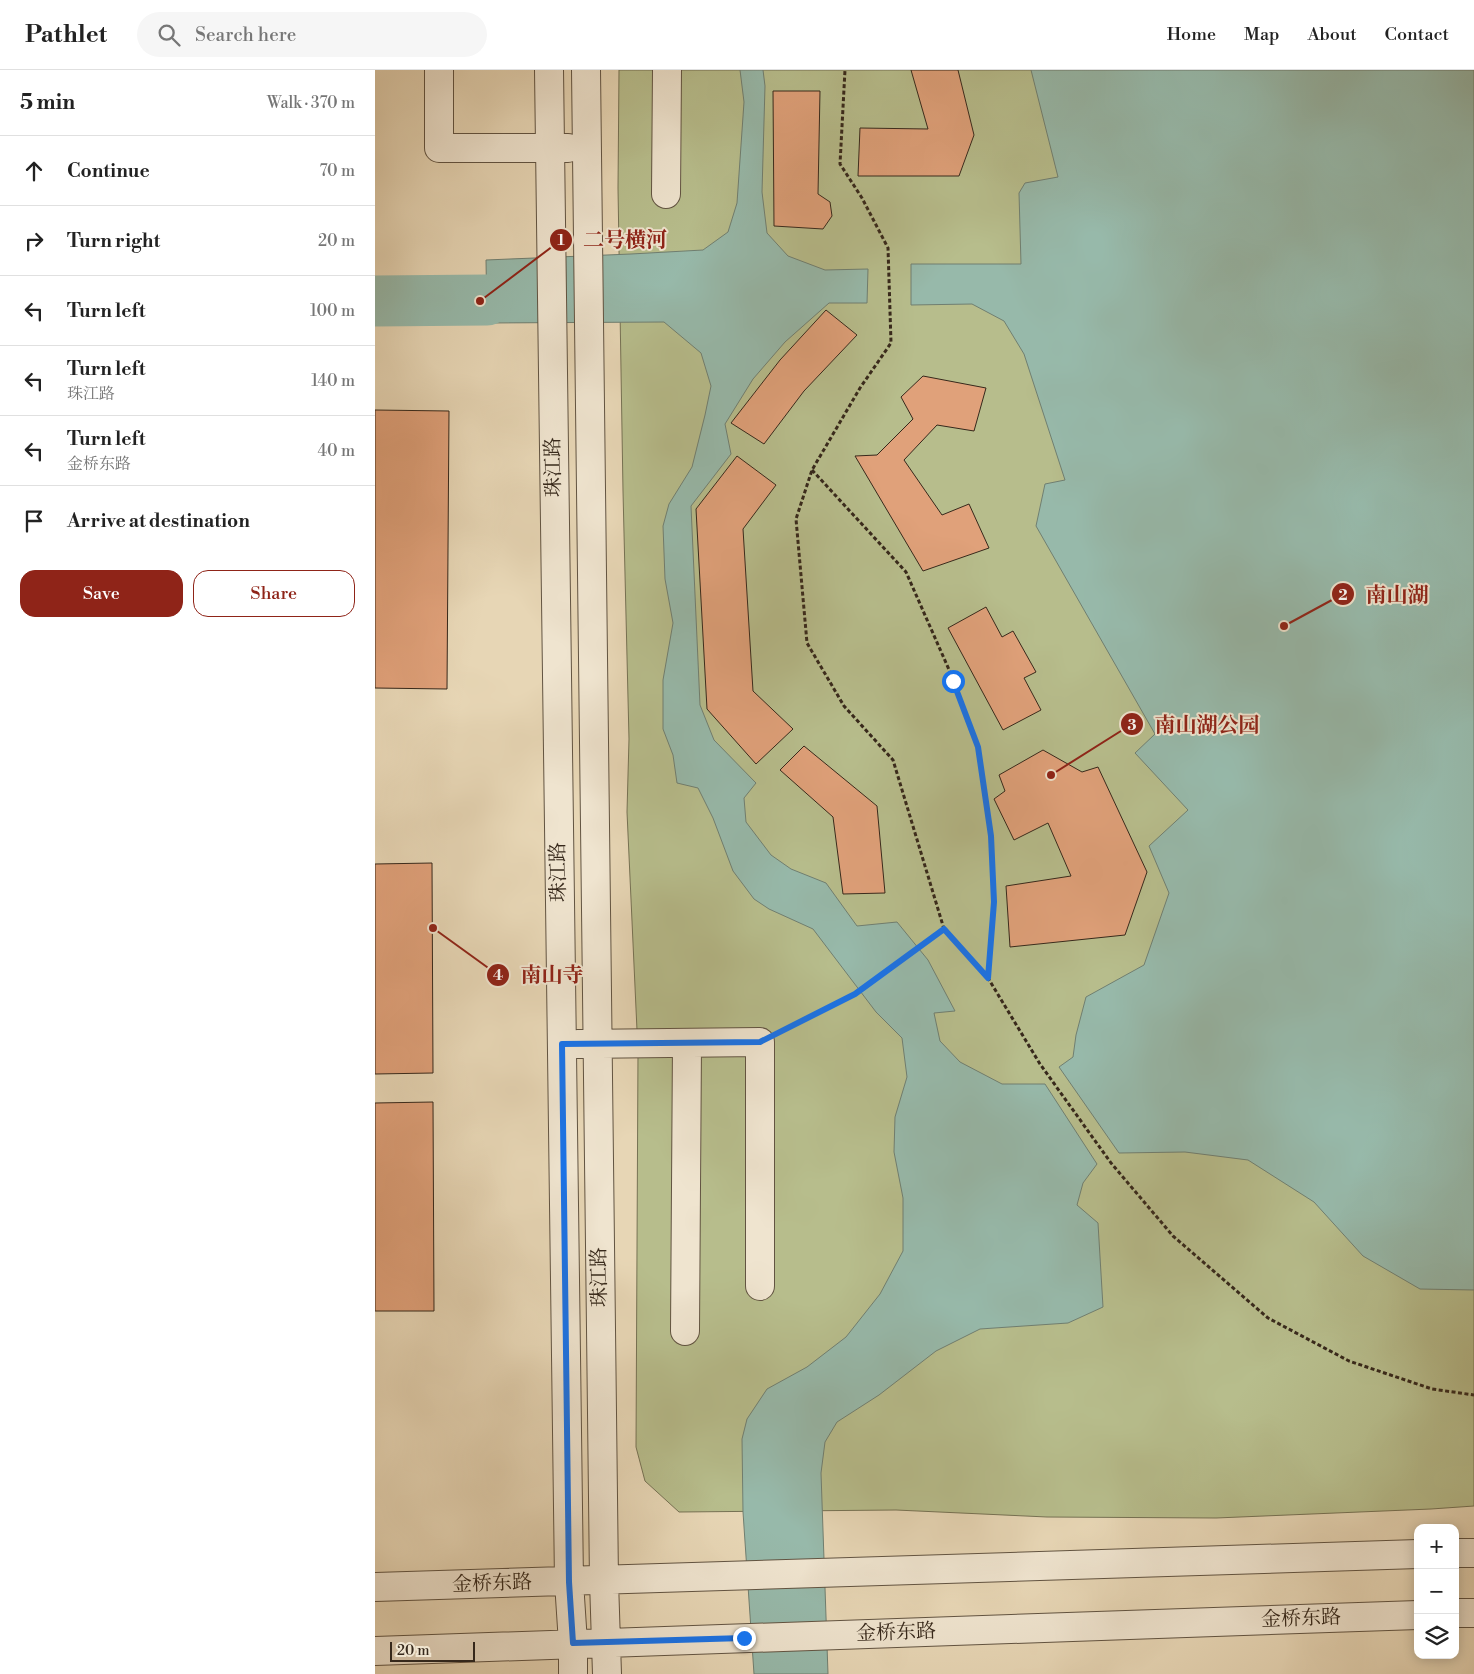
<!DOCTYPE html>
<html lang="en">
<head>
<meta charset="utf-8">
<style>
	body { margin:0; font-family:"Libre Bodoni","Noto Serif SC",serif; background:#f6f6f6; color:#222 }
	.controls { position:absolute; right:15px; bottom:15px; display:grid; overflow:hidden; border-radius:10px; box-shadow:0 2px 12px #0003 }
	.controls button { width:45px; height:45px; display:grid; place-items:center; padding:0; border:0; border-bottom:1px solid #e0e0e0; background:#fff; color:#222; font:25px sans-serif }
	.scale { position:absolute; left:15px; bottom:12px; width:85px; box-sizing:border-box; padding-left:5px; border:2px solid #36281b; border-top:0; font-size:14px; line-height:18px; white-space:nowrap; color:#36281b; -webkit-text-stroke:4px #efe4cf; paint-order:stroke }
	.stop { position:absolute; width:15px; height:15px; margin:-11px; border:4px solid #1a73e8; border-radius:50%; background:#fff }
	.stop.end { background:#1a73e8; border-color:#fff; box-shadow:0 1px 5px #0008 }
	.list { margin:0; padding:0; list-style:none }
	h2 { display:flex; justify-content:space-between; align-items:center; height:65px; margin:0; padding:0 20px; font-size:21px }
	h2 small { font-size:16px; font-weight:400; color:#767676 }
	.list li { display:grid; grid-template-columns:32px 1fr auto; gap:15px; align-items:center; box-sizing:border-box; height:70px; padding:0 20px; border-top:1px solid #e0e0e0 }
	.list b { display:block; font-size:19px; white-space:nowrap }
	.list p { margin:0; font-size:16px; white-space:nowrap; color:#767676 }
	.list em { font-size:16px; font-style:normal; color:#767676 }
	.actions { display:flex; gap:10px; padding:15px 20px }
	.actions a { flex:1; padding:11px 0; border:1px solid #8f2418; border-radius:15px; text-align:center; font-size:18px; color:#8f2418 }
	.actions .main { background:#8f2418; color:#fff }
	.icon { flex:none; width:28px; height:28px; fill:none; stroke:currentColor; stroke-width:2; stroke-linecap:round; stroke-linejoin:round }
	.map { position:relative; flex:none; width:1099px; height:1604px; overflow:hidden }
	header { display:flex; align-items:center; gap:30px; box-sizing:border-box; height:70px; padding:0 25px; background:#fff; border-bottom:1px solid #e0e0e0 }
	header strong { font-size:24px }
	nav { display:flex; gap:28px; margin-inline-start:auto; font-size:18px }
	.search { width:350px; height:45px; background:#f6f6f6; display:flex; align-items:center; gap:12px; box-sizing:border-box; padding:0 18px; border-radius:28px; color:#767676; font-size:19px }
	main { display:flex }
	aside { flex:1; background:#fff }
	.map>svg:first-child { display:block }
	.green { fill:#b7bd8c; stroke:#767254 }
	.water { fill:#97b9aa; stroke:#707f71 }
	.lines { fill:none; stroke-linecap:round; stroke-linejoin:round }
	.river { stroke:#97b9aa; stroke-width:51 }
	.building { fill:#e0a17a; stroke:#36281b }
	.minor-casing { stroke:#625442; stroke-width:30 }
	.path { stroke:#36281b; stroke-width:3; stroke-dasharray:4 2.5; stroke-linecap:butt }
	.minor { stroke:#efe4cf; stroke-width:28 }
	.route { stroke:#1a73e8; stroke-width:6 }
	.labels { text-anchor:middle; dominant-baseline:central; stroke-width:4; stroke-linejoin:round; paint-order:stroke }
	.street-label { font-size:20px; fill:#36281b; stroke:#efe4cf }
	.leader { fill:none; stroke:#8f2418; stroke-width:2 }
	.callout-dot { fill:#8f2418; stroke:#efe4cf; stroke-width:2 }
	.mark-label { font-size:15px; text-anchor:middle; font-weight:bold; fill:#fff }
	.callout-label { font-size:21px; text-anchor:middle; font-weight:bold; fill:#8f2418; stroke:#efe4cf; stroke-width:4; stroke-linejoin:round; paint-order:stroke }
</style>
</head>
<body>
<header>
<strong>Pathlet</strong>
<div class="search"><svg class="icon" aria-label="search" viewBox="0 0 24 24"><circle cx="10" cy="10" r="6"/><path d="M15 15l6 6"/></svg>Search here</div>
<nav><a>Home</a><a>Map</a><a>About</a><a>Contact</a></nav>
</header>
<main>
<aside>
<h2>5 min<small>Walk · 370 m</small></h2>
<ul class="list">
<li><svg class="icon" aria-label="ahead" viewBox="0 0 24 24"><path d="M12 20V5M6 11l6-6 6 6"/></svg><div><b>Continue</b></div><em>70 m</em></li>
<li><svg class="icon" aria-label="right" viewBox="0 0 24 24"><path d="M7 20v-9h11M14 6l5 5-5 5"/></svg><div><b>Turn right</b></div><em>20 m</em></li>
<li><svg class="icon" aria-label="left" viewBox="0 0 24 24"><path d="M17 20v-9H6M10 6l-5 5 5 5"/></svg><div><b>Turn left</b></div><em>100 m</em></li>
<li><svg class="icon" aria-label="left" viewBox="0 0 24 24"><path d="M17 20v-9H6M10 6l-5 5 5 5"/></svg><div><b>Turn left</b><p>珠江路</p></div><em>140 m</em></li>
<li><svg class="icon" aria-label="left" viewBox="0 0 24 24"><path d="M17 20v-9H6M10 6l-5 5 5 5"/></svg><div><b>Turn left</b><p>金桥东路</p></div><em>40 m</em></li>
<li><svg class="icon" aria-label="arrive" viewBox="0 0 24 24"><path d="M6 21V4h12l-3 4 3 4H6"/></svg><div><b>Arrive at destination</b></div></li>
</ul>
<div class="actions"><a class="main">Save</a><a>Share</a></div>
</aside>
<div class="map">
<svg width="1099" height="1604" viewBox="0 0 1099 1604">
	<rect width="100%" height="100%" fill="#e7d6b5"/>
	<filter id="stains"><feTurbulence type="fractalNoise" baseFrequency=".004" numOctaves="4"/><feColorMatrix values="0 0 0 0 .2 0 0 0 0 .09 0 0 0 0 .02 0 0 0 .5 -.17"/></filter>
	<radialGradient id="worn" r=".72"><stop offset=".6" stop-color="#630" stop-opacity="0"/><stop offset="1" stop-color="#630" stop-opacity=".3"/></radialGradient>
	<path class="green" d="M244,0H1099V1436L1056,1439L841,1448L672,1447L521,1440L304,1442L270,1411L261,1377L263,982L252,742L254,669L248,421L243,118Z"/>
	<path class="water" d="M365,0H388L390,16L387,122L392,163L413,186L450,200L493,199L492,233H454L410,272L378,309L350,354L356,384L316,436L325,635L339,670L381,713L369,728L371,752L396,785L416,799L451,813L482,856L522,852L553,890L580,941L559,943L565,971L585,992L627,1014H670L722,1094L708,1113L702,1135L723,1153L728,1237L693,1253L605,1259L561,1281L504,1325L462,1352L450,1372L446,1403L453,1604H379L368,1442L367,1369L372,1349L392,1319L432,1297L471,1267L505,1224L528,1181V1128L519,1082L520,1047L532,1007L527,968L501,942L438,859L394,839L379,829L358,801L338,748L323,718L302,713L298,685L288,659V610L298,553L290,509L288,456L294,434L317,397L330,345L336,316L326,283L289,252L112,253L111,190L256,184L328,180L353,162L362,133L369,32Z
		M656,0H1099V1220L1045,1219L988,1186L939,1132L873,1090L810,1082L744,1083L684,997L698,987L701,965L711,927L769,895L794,823L774,776L813,740L760,683L780,664L661,456L670,414L690,410L649,284L629,251L597,234L536,235V194H646L644,123L650,113L683,107Z"/>
	<g class="lines">
		<path class="river" d="M0,231L112,230"/>
	</g>
	<path class="building" d="M536,0H583L599,65L584,106H483L485,58L553,59Z
		M398,21H445L443,124L455,132L457,146L448,159L399,156Z
		M451,240L482,265L429,321L389,374L356,353L405,290Z
		M548,306L611,318L599,361L562,355L529,390L567,445L594,434L614,478L548,501L480,386L502,385L538,349L526,327Z
		M0,340L74,341L72,619L0,618Z
		M362,386L401,415L368,459L378,621L418,659L381,694L332,639L321,439Z
		M611,537L627,567L638,561L661,602L649,608L666,640L628,660L573,558Z
		M429,676L502,736L510,823L468,824L458,747L405,700Z
		M668,680L707,702L723,697L772,802L750,865L635,877L631,816L696,806L673,753L639,770L619,729L630,721L624,705Z
		M57,793L58,1003L0,1004V794Z
		M58,1032L59,1241H0V1033Z"/>
	<g class="lines">
		<defs>
			<path id="minor" d="M64,0V78H193
				M174,0L194,1512L198,1573V1604
				M211,0L229,1511L232,1604
				M291,124L292,0
				M203,974L385,972V1216
				M310,1261L312,973
				M1080,1483H1099
				M0,1517L1043,1484
				M1080,1543H1099
				M0,1581L1043,1545"/>
		</defs>
		<use href="#minor" class="minor-casing"/>
		<path class="path" d="M437,400L531,502L579,611L603,677L616,766L619,833L613,908
			M569,859L613,908L665,994L736,1093L798,1166L893,1248L974,1291L1057,1319L1099,1325
			M410,960L480,924L569,859L518,690L469,636L432,573L421,449L437,400L485,318L516,273L513,178L487,128L465,94L470,0"/>
		<use href="#minor" class="minor"/>
	</g>
	<g class="lines">
		<path class="route" d="M369,1568L198,1573L194,1512L187,974L385,972L480,924L569,859L613,908L619,832L616,766L603,677L578,611"/>
	</g>
	<g class="labels">
		<g class="street-label">
			<text transform="translate(179 397) rotate(-91)">珠江路</text>
			<text transform="translate(184 802) rotate(-91)">珠江路</text>
			<text transform="translate(225 1207) rotate(-91)">珠江路</text>
			<text transform="translate(117 1514) rotate(-2)">金桥东路</text>
			<text transform="translate(926 1549) rotate(-2)">金桥东路</text>
			<text transform="translate(521 1563) rotate(-2)">金桥东路</text>
		</g>
	</g>
	<path class="leader" d="M105 231L186 170M909 556L968 524M676 705L757 654M58 858L123 905"/>
	<g class="callout-dot">
		<circle cx="105" cy="231" r="5"/>
		<circle cx="909" cy="556" r="5"/>
		<circle cx="676" cy="705" r="5"/>
		<circle cx="58" cy="858" r="5"/>
		<circle cx="186" cy="170" r="12"/>
		<circle cx="968" cy="524" r="12"/>
		<circle cx="757" cy="654" r="12"/>
		<circle cx="123" cy="905" r="12"/>
	</g>
	<g class="mark-label">
		<text x="186" y="175">1</text>
		<text x="968" y="530">2</text>
		<text x="757" y="660">3</text>
		<text x="123" y="910">4</text>
	</g>
	<g class="callout-label">
		<text x="250" y="177">二号横河</text>
		<text x="1022" y="532">南山湖</text>
		<text x="832" y="662">南山湖公园</text>
		<text x="177" y="912">南山寺</text>
	</g>
	<rect width="100%" height="100%" filter="url(#stains)"/>
	<rect width="100%" height="100%" fill="url(#worn)"/>
</svg>
<div class="controls">
<button>+</button>
<button>−</button>
<button><svg class="icon" aria-label="layers" viewBox="0 0 24 24"><path d="M12 4l9 5-9 5-9-5zM3 14l9 5 9-5"/></svg></button>
</div>
<div class="scale">20 m</div>
<div class="stop" style="left:578px;top:611px"></div>
<div class="stop end" style="left:369px;top:1568px"></div>
</div>
</main>
</body>
</html>
